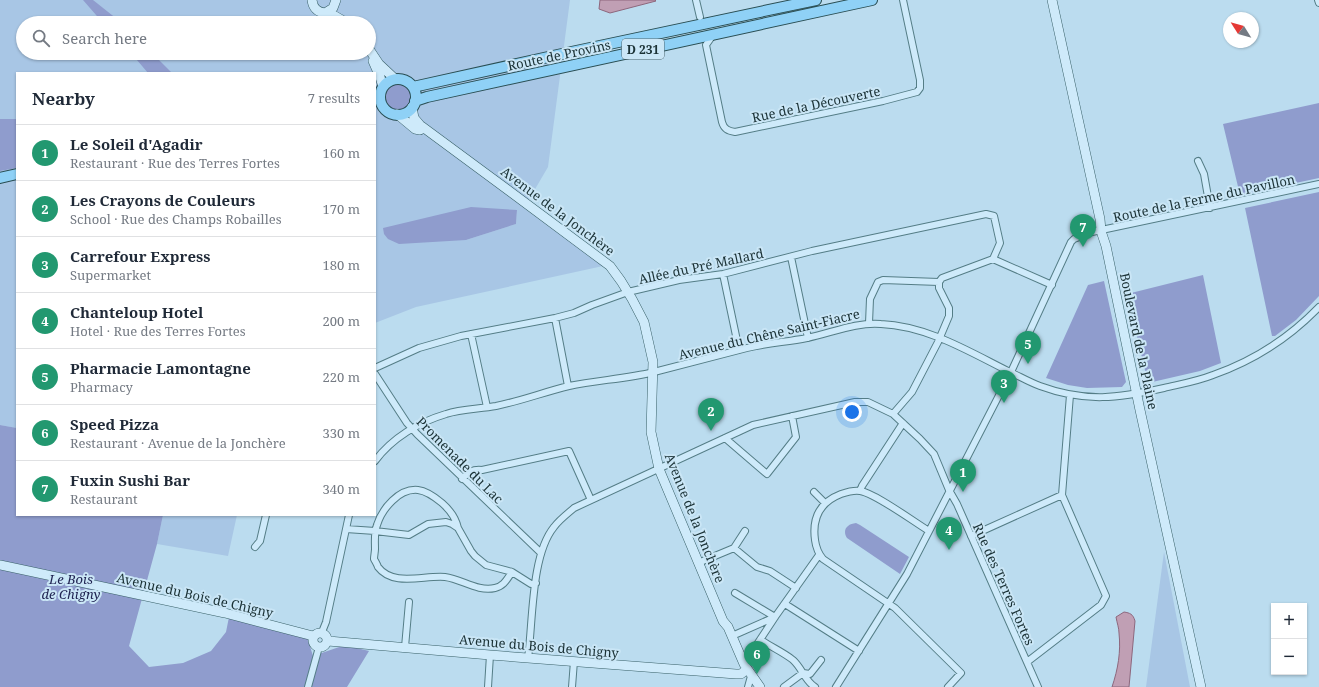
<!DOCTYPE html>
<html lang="en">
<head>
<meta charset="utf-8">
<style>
	body { margin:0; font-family:"Noto Serif",serif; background:#f6f6f7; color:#1f2937 }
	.controls { position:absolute; right:12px; bottom:12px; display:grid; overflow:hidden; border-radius:0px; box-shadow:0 1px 3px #0004 }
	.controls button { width:36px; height:36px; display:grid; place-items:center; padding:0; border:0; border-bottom:1px solid #e0e1e3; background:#fff; color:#1f2937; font:20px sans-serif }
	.compass { position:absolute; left:1223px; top:12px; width:36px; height:36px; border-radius:50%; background:#fff; box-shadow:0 1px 3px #0004; rotate:307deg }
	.you { position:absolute; left:852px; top:412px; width:14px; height:14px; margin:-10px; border:3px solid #fff; border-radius:50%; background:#1a73e8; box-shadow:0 0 0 6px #1a73e833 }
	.badge { display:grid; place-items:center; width:26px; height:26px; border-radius:50%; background:#229870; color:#fff; font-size:13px; font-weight:700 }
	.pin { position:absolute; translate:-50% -33px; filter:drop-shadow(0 1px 2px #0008) }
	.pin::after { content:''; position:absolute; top:21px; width:14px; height:12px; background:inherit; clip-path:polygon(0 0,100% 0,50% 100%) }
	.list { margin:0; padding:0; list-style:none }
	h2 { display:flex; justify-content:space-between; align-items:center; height:52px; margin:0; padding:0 16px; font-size:17px }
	h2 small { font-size:13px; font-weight:400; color:#747a83 }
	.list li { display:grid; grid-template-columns:26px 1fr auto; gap:12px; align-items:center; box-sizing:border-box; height:56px; padding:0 16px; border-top:1px solid #e0e1e3 }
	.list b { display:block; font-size:15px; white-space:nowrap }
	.list p { margin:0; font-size:13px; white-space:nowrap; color:#747a83 }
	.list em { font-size:13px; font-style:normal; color:#747a83 }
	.icon { flex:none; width:22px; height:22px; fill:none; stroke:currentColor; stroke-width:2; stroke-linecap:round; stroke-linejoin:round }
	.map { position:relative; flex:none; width:1319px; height:687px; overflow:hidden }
	.search { position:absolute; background:#fff; box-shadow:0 1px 3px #0004; left:16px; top:16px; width:360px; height:44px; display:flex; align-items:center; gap:10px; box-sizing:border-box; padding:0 14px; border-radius:22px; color:#747a83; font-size:15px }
	.panel { position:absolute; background:#fff; box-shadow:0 1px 3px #0004; left:16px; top:72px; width:360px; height:444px; border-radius:0px }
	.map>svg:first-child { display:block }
	.farmland { fill:#a8c6e5; fill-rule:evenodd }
	.green { fill:#8f9ccd }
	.water { fill:#c09fb4; stroke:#8d677d }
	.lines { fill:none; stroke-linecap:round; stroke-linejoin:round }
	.street-casing { stroke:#547d86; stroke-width:8 }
	.secondary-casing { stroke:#386068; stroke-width:10 }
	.primary-casing { stroke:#294e53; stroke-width:12 }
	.street { stroke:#ceeafa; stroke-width:6 }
	.secondary { stroke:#ceeafa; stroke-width:9 }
	.primary { stroke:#8fd1f6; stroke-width:10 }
	.labels { text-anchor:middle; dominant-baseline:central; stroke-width:4; stroke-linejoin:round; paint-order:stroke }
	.shield { fill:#cae6f6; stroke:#4f676f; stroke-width:1 }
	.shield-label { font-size:12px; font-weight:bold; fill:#1a3135 }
	.street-label { font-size:13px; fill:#1a3135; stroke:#cae6f6 }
	.park-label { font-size:13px; font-style:italic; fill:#202452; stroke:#cae6f6 }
</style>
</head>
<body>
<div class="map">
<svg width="1319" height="687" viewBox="0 0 1319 687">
	<rect width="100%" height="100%" fill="#bbdcef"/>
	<path class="farmland" d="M0,0H570L548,167L524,208L603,266L416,307L375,323V73H17V119H0ZM23,23H369V53H23ZM517,210L516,224L466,240Z
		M17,168V428L0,425V171Z
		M163,515H237L228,556L157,544Z
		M1164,552L1190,687H1146Z"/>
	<path class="green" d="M83,0H93L122,23H103Z
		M131,53H152L172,73H148Z
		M383 97a15 15 0 1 1 30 0a15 15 0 1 1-30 0Z
		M1319,103V178L1240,195L1223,124Z
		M0,119H17V168L0,171Z
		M1319,192V296L1296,320L1275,336H1272L1245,208Z
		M471,207L517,210L516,224L466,240L399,244L388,239L384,234L383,228Z
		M1203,275L1221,363L1200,371L1148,383L1127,294Z
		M1104,281L1126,382L1122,387L1087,388L1068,385L1046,378L1088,285Z
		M0,425L17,428V515H163L157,544L129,646L149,667L183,663L211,651L226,632L229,617L307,637L313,656L345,645L369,651L347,687H0Z
		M856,523L860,525L909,557L900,574L847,538C842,530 847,524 856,523Z"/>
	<path class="water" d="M600,0H655L656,1L610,13L599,9Z
		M1124,612C1130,613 1133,614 1135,621L1129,687H1112C1118,669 1121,652 1119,633C1119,628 1117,623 1116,617Z"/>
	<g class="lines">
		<defs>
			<path id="street" d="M696,0L700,17
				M1318,0L1319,3
				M713,35L706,45L722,122C724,129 728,131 735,132L883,101L917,92L920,88V80L903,0
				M1198,161L1204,174L1210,208
				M791,257L808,338
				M723,274L739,350
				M555,318L568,386
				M869,323L870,299L878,282L883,280L939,282
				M471,334L487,407
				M375,368L419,348L461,336L555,318L574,313L592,305L628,292L679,280L723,274L812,251L986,214L994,216L1000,243L993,259
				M375,374L407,423L417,434L540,552
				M893,414L912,392L938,342L949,316V308L939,288V282L942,278L993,259L1052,285
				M725,438L767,474L796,437L792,416
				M375,461C392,438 419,422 446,414C461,409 479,409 496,406C521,401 544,392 569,386C597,380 626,379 654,372C685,364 716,356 747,348C767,343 787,342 807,338C832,333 855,322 881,324C927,326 968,351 1008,371C1019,376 1029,382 1040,386C1086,403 1119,398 1164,388C1181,384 1198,381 1213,375C1253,361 1290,337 1319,307
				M462,479C469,472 472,469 482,470L569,451L591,500
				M860,491L862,486L903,423
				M814,492L825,503
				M458,528C456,519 450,510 442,503C436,498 427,491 418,490C399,488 382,509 377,525C374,533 375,541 375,549C375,552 374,556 374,559C375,561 377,564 378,567C393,587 424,575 445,577C462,579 477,592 495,588C504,586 507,579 512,572
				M346,529L375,531L409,535L428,524L446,522L452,524L458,528L471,551L475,556L486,565L512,572L531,584L536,583
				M929,531C914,522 875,493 860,491C854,490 847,492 841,494C820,502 812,518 815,540C816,548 818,553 823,559L895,608L961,673L948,687
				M971,536L1062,495
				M255,547L260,541L266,515
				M734,548L757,567L770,571L796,588
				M698,563L734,548L745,531
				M735,593L775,617
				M785,604L859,651
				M322,632L326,622L349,515
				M732,636L775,617
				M761,640C771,647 783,652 793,660C802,668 805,681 815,687
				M405,647L409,602
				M528,658C533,621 531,555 554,527C559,520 567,514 574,508L753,425L855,402H868L893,414L920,439L934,454L949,490L957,504L1038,687
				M1027,662L1101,605L1106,596L1062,495L1070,395
				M744,664L775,617L819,555
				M308,687L319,647
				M488,687L490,655
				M572,687L574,661
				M748,687L751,676
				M784,687L803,673L810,674L821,660
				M836,687L907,574L1011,372L1071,242L1074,239L1092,232L1319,184"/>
			<path id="secondary" d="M312,0C313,8 317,12 325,13L333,8L336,0
				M1052,0L1100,219L1101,231L1106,246L1140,410L1201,687
				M328,12L347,23
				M369,49L379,64L395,79
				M373,61L380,77L383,87
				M412,107L414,118L420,125L512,193L610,266L621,281L632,299L644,322L653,362L651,432L659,469L723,621L728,627L744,664L760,687
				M397,114L415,129L420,130
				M0,565L225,613L313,636
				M313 640a7 7 0 1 1 14 0a7 7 0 1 1-14 0Z
				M328,641L490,655L736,674H741L747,669"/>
			<path id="primary" d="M380 97a18 18 0 1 1 36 0a18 18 0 1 1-36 0Z
				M413,87L562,54L816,0
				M415,101L427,97L872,0
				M0,178L17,174"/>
		</defs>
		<use href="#street" class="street-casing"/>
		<use href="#secondary" class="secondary-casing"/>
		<use href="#primary" class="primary-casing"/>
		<use href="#street" class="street"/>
		<use href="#secondary" class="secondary"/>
		<use href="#primary" class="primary"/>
	</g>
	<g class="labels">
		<rect class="shield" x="622" y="39" width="42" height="20" rx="3"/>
		<g class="shield-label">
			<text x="643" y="49">D 231</text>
		</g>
		<g class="street-label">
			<text transform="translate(559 55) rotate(-12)">Route de Provins</text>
			<text transform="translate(816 104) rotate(-12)">Rue de la Découverte</text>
			<text transform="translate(1204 198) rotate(-12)">Route de la Ferme du Pavillon</text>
			<text transform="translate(558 211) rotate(37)">Avenue de la Jonchère</text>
			<text transform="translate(701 266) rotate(-12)">Allée du Pré Mallard</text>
			<text transform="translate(769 334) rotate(-13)">Avenue du Chêne Saint-Fiacre</text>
			<text transform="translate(1139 341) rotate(78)">Boulevard de la Plaine</text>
			<text transform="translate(460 460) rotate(45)">Promenade du Lac</text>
			<text transform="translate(695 518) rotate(68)">Avenue de la Jonchère</text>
			<text transform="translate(1004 584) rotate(66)">Rue des Terres Fortes</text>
			<text transform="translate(195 595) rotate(13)">Avenue du Bois de Chigny</text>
			<text transform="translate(539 646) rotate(5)">Avenue du Bois de Chigny</text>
		</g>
		<g class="park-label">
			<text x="71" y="579">Le Bois<tspan x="71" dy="15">de Chigny</tspan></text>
		</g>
	</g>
</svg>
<div class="controls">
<button>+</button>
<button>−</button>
</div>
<svg class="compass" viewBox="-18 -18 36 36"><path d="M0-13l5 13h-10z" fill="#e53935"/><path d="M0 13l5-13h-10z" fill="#747a83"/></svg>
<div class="you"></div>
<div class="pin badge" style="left:963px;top:492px">1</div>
<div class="pin badge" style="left:711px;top:431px">2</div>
<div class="pin badge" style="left:1004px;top:403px">3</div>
<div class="pin badge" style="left:949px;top:550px">4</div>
<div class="pin badge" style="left:1028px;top:364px">5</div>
<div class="pin badge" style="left:757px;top:674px">6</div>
<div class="pin badge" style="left:1083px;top:247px">7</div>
<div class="search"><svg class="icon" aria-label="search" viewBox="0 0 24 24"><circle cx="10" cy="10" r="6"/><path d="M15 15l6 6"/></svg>Search here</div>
<section class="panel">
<h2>Nearby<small>7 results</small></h2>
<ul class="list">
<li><span class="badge">1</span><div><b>Le Soleil d'Agadir</b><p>Restaurant · Rue des Terres Fortes</p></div><em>160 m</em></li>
<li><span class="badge">2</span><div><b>Les Crayons de Couleurs</b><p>School · Rue des Champs Robailles</p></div><em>170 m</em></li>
<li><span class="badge">3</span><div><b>Carrefour Express</b><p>Supermarket</p></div><em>180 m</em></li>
<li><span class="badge">4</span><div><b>Chanteloup Hotel</b><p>Hotel · Rue des Terres Fortes</p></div><em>200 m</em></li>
<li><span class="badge">5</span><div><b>Pharmacie Lamontagne</b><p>Pharmacy</p></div><em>220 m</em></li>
<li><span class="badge">6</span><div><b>Speed Pizza</b><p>Restaurant · Avenue de la Jonchère</p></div><em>330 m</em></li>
<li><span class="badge">7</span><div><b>Fuxin Sushi Bar</b><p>Restaurant</p></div><em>340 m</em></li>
</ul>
</section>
</div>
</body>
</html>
